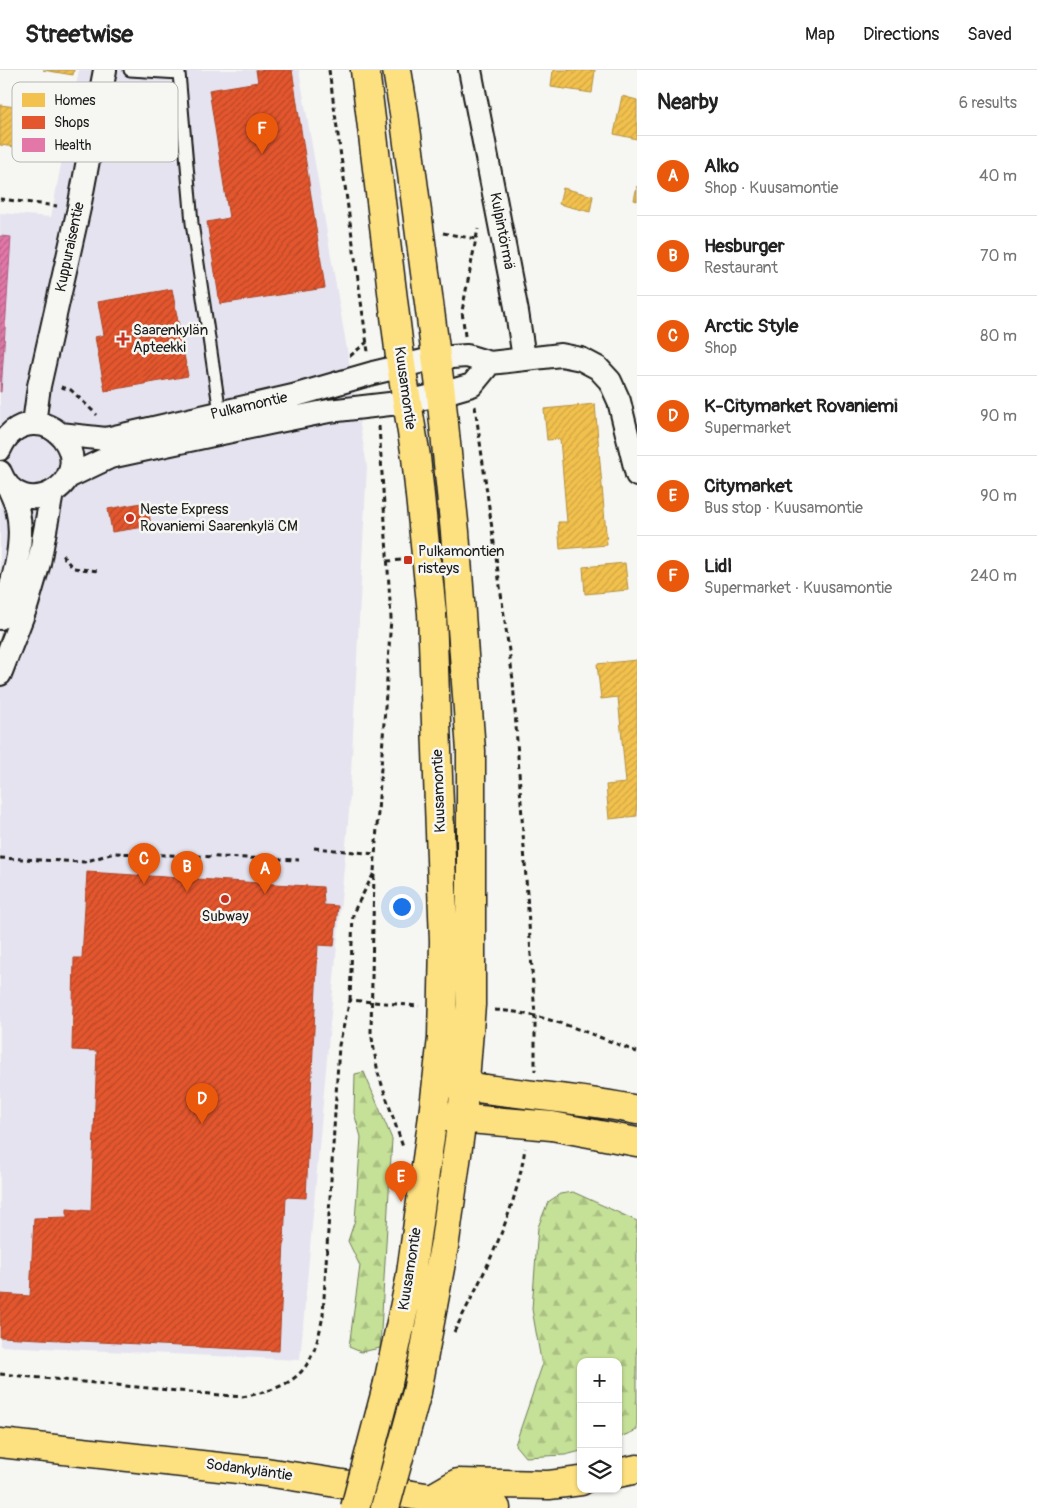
<!DOCTYPE html>
<html lang="en">
<head>
<meta charset="utf-8">
<style>
	body { margin:0; font-family:Pangolin,sans-serif; background:#f2f2f2; color:#222 }
	.controls { position:absolute; right:15px; bottom:15px; display:grid; overflow:hidden; border-radius:10px; box-shadow:0 1px 4px #0004 }
	.controls button { width:45px; height:45px; display:grid; place-items:center; padding:0; border:0; border-bottom:1px solid #e0e0e0; background:#fff; color:#222; font:25px sans-serif }
	.you { position:absolute; left:401px; top:836px; width:18px; height:18px; margin:-12px; border:4px solid #fff; border-radius:50%; background:#1a73e8; box-shadow:0 0 0 8px #1a73e833 }
	.badge { display:grid; place-items:center; width:32px; height:32px; border-radius:50%; background:#ea580c; color:#fff; font-size:16px; font-weight:700 }
	.pin { position:absolute; translate:-50% -41px; filter:drop-shadow(0 1px 2px #0008) }
	.pin::after { content:''; position:absolute; top:26px; width:18px; height:15px; background:inherit; clip-path:polygon(0 0,100% 0,50% 100%) }
	.list { margin:0; padding:0; list-style:none }
	h2 { display:flex; justify-content:space-between; align-items:center; height:65px; margin:0; padding:0 20px; font-size:21px }
	h2 small { font-size:16px; font-weight:400; color:#767676 }
	.list li { display:grid; grid-template-columns:32px 1fr auto; gap:15px; align-items:center; box-sizing:border-box; height:80px; padding:0 20px; border-top:1px solid #e0e0e0 }
	.list b { display:block; font-size:19px; white-space:nowrap }
	.list p { margin:0; font-size:16px; white-space:nowrap; color:#767676 }
	.list em { font-size:16px; font-style:normal; color:#767676 }
	.icon { flex:none; width:28px; height:28px; fill:none; stroke:currentColor; stroke-width:2; stroke-linecap:round; stroke-linejoin:round }
	.map { position:relative; flex:none; width:637px; height:1438px; overflow:hidden }
	header { display:flex; align-items:center; gap:30px; box-sizing:border-box; height:70px; padding:0 25px; background:#fff; border-bottom:1px solid #e0e0e0 }
	header strong { font-size:24px }
	nav { display:flex; gap:28px; margin-inline-start:auto; font-size:18px }
	main { display:flex }
	aside { flex:1; background:#fff }
	.map>svg:first-child { display:block }
	.built { fill:#e5e3ef }
	.forest { fill:url(#forest-firs); stroke:#707e5a }
	.homes { fill:url(#homes-hatch); stroke:#b2903f }
	.shops { fill:url(#shops-hatch); stroke:#a84529 }
	.health { fill:url(#health-hatch); stroke:#a75c7e }
	.lines { fill:none; stroke-linecap:round; stroke-linejoin:round }
	.lane-casing { stroke:#1c1c1c; stroke-width:15 }
	.street-casing { stroke:#1c1c1c; stroke-width:26 }
	.primary-casing { stroke:#1c1c1c; stroke-width:31 }
	.highway-casing { stroke:#1c1c1c; stroke-width:31 }
	.path { stroke:#1c1c1c; stroke-width:3; stroke-dasharray:5 4; stroke-linecap:butt }
	.lane { stroke:#f6f6f2; stroke-width:11 }
	.street { stroke:#f6f6f2; stroke-width:22 }
	.primary { stroke:#fde080; stroke-width:28 }
	.highway { stroke:#fde080; stroke-width:28 }
	.primary-bridge-casing { stroke:#1c1c1c; stroke-width:31; stroke-linecap:butt }
	.primary-bridge { stroke:#fde080; stroke-width:28 }
	.poi-dot { fill:#c8321e; stroke:#f6f6f2; stroke-width:2 }
	.labels { text-anchor:middle; dominant-baseline:central; stroke-width:5; stroke-linejoin:round; paint-order:stroke }
	.street-label { font-size:15px; fill:#1c1c1c; stroke:#f6f6f2 }
	.poi-label { font-size:15px; fill:#1c1c1c; stroke:#f6f6f2; text-anchor:start }
	.key { fill:#f6f6f2; stroke:#b5b5b2; stroke-width:1 }
	.key-label { font-size:14px; fill:#1c1c1c }
</style>
</head>
<body>
<header>
<strong>Streetwise</strong>
<nav><a>Map</a><a>Directions</a><a>Saved</a></nav>
</header>
<main>
<div class="map">
<svg width="637" height="1438" viewBox="0 0 637 1438">
	<defs>
		<pattern id="forest-firs" width="22" height="20" patternUnits="userSpaceOnUse" patternTransform="scale(1.25)"><rect width="22" height="20" fill="#c5e097"/><path d="M5 1l3.5 6h-7zM16 11l3.5 6h-7z" fill="#a9c082"/></pattern>
		<pattern id="homes-hatch" width="6" height="6" patternUnits="userSpaceOnUse" patternTransform="scale(1.25)"><rect width="6" height="6" fill="#f2c14e"/><path d="M-1 1l2-2M0 6l6-6M5 7l2-2" fill="none" stroke="#cfa544"/></pattern>
		<pattern id="shops-hatch" width="6" height="6" patternUnits="userSpaceOnUse" patternTransform="scale(1.25)"><rect width="6" height="6" fill="#e4572e"/><path d="M-1 1l2-2M0 6l6-6M5 7l2-2" fill="none" stroke="#b84726"/></pattern>
		<pattern id="health-hatch" width="6" height="6" patternUnits="userSpaceOnUse" patternTransform="scale(1.25)"><rect width="6" height="6" fill="#e377a8"/><path d="M-1 1l2-2M0 6l6-6M5 7l2-2" fill="none" stroke="#b76188"/></pattern>
	</defs>
	<rect width="100%" height="100%" fill="#f6f6f2"/>
	<filter id="ink" filterUnits="userSpaceOnUse"><feTurbulence type="fractalNoise" baseFrequency=".02" numOctaves="2"/><feDisplacementMap in="SourceGraphic" scale="10" xChannelSelector="R" yChannelSelector="G"/><feConvolveMatrix kernelMatrix="1 2 1 2 8 2 1 2 1" color-interpolation-filters="sRGB"/></filter>
	<g filter="url(#ink)">
		<path class="built" d="M79,0H299L367,396L349,741L300,1290L0,1276V143L51,147Z"/>
		<path class="forest" d="M364,1002L392,1069L380,1278L361,1282L349,1277L360,1196L348,1171L355,1150L361,1067L354,1043L355,1004Z
			M573,1122L637,1151V1360L618,1368V1292H581V1381L565,1385L525,1387L515,1375L542,1296L532,1239L538,1157L548,1132L560,1124Z"/>
		<path class="homes" d="M43,0H74L73,5Z
			M553,0H595L592,23L551,17Z
			M622,26L637,30V69L614,64Z
			M0,35L66,43L60,83L0,75Z
			M637,116V131L634,130Z
			M563,118L593,126L590,142L559,134Z
			M595,334L607,475L560,479L558,452H567L560,369L547,370L544,339Z
			M625,493L628,520L585,524L583,497Z
			M637,590V746L609,749L606,715L626,713L618,627L601,629L597,594Z"/>
		<path class="shops" d="M256,0H292L325,218L220,234L207,152L229,148L209,20L258,12Z
			M172,219L188,306L105,321L95,267L104,265L98,232Z
			M147,432L151,456L112,462L108,439Z
			M87,802L323,817L324,835L338,836L334,876L318,875L306,1128L286,1127L279,1281L0,1267V1224L30,1226L34,1148L67,1147V1139L91,1141L97,981L72,980L74,888H82Z"/>
		<path class="health" d="M0,166L11,167L1,322H0Z"/>
		<g class="lines">
			<defs>
				<path id="lane" d="M130,0L179,3L192,153L220,343"/>
				<path id="street" d="M470,0L517,242L524,288
					M34,354L39,316L79,138L105,0
					M60,364L106,369L293,326L373,303L436,288L467,286L490,293L561,285L581,289L598,298L610,311L619,331L637,405
					M0,379C6,365 17,355 32,354C44,353 55,358 63,368C97,413 21,456 0,402
					M68,407L110,387L274,352L329,341L407,332L441,324L472,315L490,293
					M0,548C12,515 26,474 17,438C15,431 11,423 8,416
					M0,604L27,534L39,493L52,423"/>
				<path id="primary" d="M365,0L401,295L416,387L432,543L444,871L442,968L433,1046L410,1210L388,1313
					M397,0L404,43L441,324L455,462L471,681V935L462,1048L445,1171L417,1322"/>
				<path id="highway" d="M438,1011C504,1025 571,1026 637,1040
					M433,1046L552,1056L637,1072
					M0,1373L266,1402L496,1438
					M618,1403L637,1399
					M432,1428L458,1413L549,1415L581,1411"/>
			</defs>
			<use href="#lane" class="lane-casing"/>
			<use href="#street" class="street-casing"/>
			<use href="#primary" class="primary-casing"/>
			<use href="#highway" class="highway-casing"/>
			<path class="path" d="M329,0L368,282
				M0,129L57,136
				M443,163L476,169
				M465,266L462,241L478,159
				M350,286L367,272
				M61,317L71,320L97,345
				M475,336L513,610L535,946V1001
				M379,356L391,548L374,802L371,962L378,1003L403,1077
				M62,485L73,498L99,501
				M387,491L402,490
				M314,778L376,784
				M0,788L84,792L114,783L299,790
				M350,930L353,843L374,803
				M495,940C541,942 594,965 637,982
				M454,1262C484,1204 516,1143 525,1078
				M0,1304L242,1327C299,1316 313,1301 323,1245L339,975L350,930L419,936"/>
			<use href="#lane" class="lane"/>
			<use href="#street" class="street"/>
			<use href="#primary" class="primary"/>
			<use href="#highway" class="highway"/>
			<defs>
				<path id="primary-bridge" d="M355,1438L388,1313
					M385,1438L417,1322"/>
			</defs>
			<use href="#primary-bridge" class="primary-bridge-casing"/>
			<use href="#primary-bridge" class="primary-bridge"/>
		</g>
	</g>
	<g class="poi-dot">
		<path d="M120.5 261.5h5v5h5v5h-5v5h-5v-5h-5v-5h5z"/>
		<circle cx="130" cy="448" r="5"/>
		<rect x="403" y="485" width="10" height="10" rx="2.5"/>
		<circle cx="225" cy="829" r="5"/>
	</g>
	<g class="labels">
		<g class="street-label">
			<text transform="translate(502 161) rotate(79)">Kulpintörmä</text>
			<text transform="translate(70 177) rotate(-78)">Kuppuraisentie</text>
			<text transform="translate(405 318) rotate(82)">Kuusamontie</text>
			<text transform="translate(249 336) rotate(-13)">Pulkamontie</text>
			<text transform="translate(439 721) rotate(-92)">Kuusamontie</text>
			<text transform="translate(410 1199) rotate(-81)">Kuusamontie</text>
			<text transform="translate(249 1400) rotate(8)">Sodankyläntie</text>
		</g>
		<g class="poi-label">
			<text x="133" y="260">Saarenkylän<tspan x="133" dy="17">Apteekki</tspan></text>
			<text x="140" y="439">Neste Express<tspan x="140" dy="17">Rovaniemi Saarenkylä CM</tspan></text>
			<text x="418" y="481">Pulkamontien<tspan x="418" dy="17">risteys</tspan></text>
			<text x="225" y="846" text-anchor="middle">Subway</text>
		</g>
	</g>
	<rect x="12" y="12" width="166" height="80" rx="8" class="key"/>
	<rect x="22" y="23" width="23" height="14" fill="#f2c14e"/>
	<rect x="22" y="46" width="23" height="13" fill="#e4572e"/>
	<rect x="22" y="68" width="23" height="14" fill="#e377a8"/>
	<g class="key-label">
		<text x="54" y="35">Homes</text>
		<text x="54" y="57">Shops</text>
		<text x="54" y="80">Health</text>
	</g>
</svg>
<div class="controls">
<button>+</button>
<button>−</button>
<button><svg class="icon" aria-label="layers" viewBox="0 0 24 24"><path d="M12 4l9 5-9 5-9-5zM3 14l9 5 9-5"/></svg></button>
</div>
<div class="you"></div>
<div class="pin badge" style="left:265px;top:824px">A</div>
<div class="pin badge" style="left:187px;top:822px">B</div>
<div class="pin badge" style="left:144px;top:814px">C</div>
<div class="pin badge" style="left:202px;top:1054px">D</div>
<div class="pin badge" style="left:401px;top:1132px">E</div>
<div class="pin badge" style="left:262px;top:84px">F</div>
</div>
<aside>
<h2>Nearby<small>6 results</small></h2>
<ul class="list">
<li><span class="badge">A</span><div><b>Alko</b><p>Shop · Kuusamontie</p></div><em>40 m</em></li>
<li><span class="badge">B</span><div><b>Hesburger</b><p>Restaurant</p></div><em>70 m</em></li>
<li><span class="badge">C</span><div><b>Arctic Style</b><p>Shop</p></div><em>80 m</em></li>
<li><span class="badge">D</span><div><b>K-Citymarket Rovaniemi</b><p>Supermarket</p></div><em>90 m</em></li>
<li><span class="badge">E</span><div><b>Citymarket</b><p>Bus stop · Kuusamontie</p></div><em>90 m</em></li>
<li><span class="badge">F</span><div><b>Lidl</b><p>Supermarket · Kuusamontie</p></div><em>240 m</em></li>
</ul>
</aside>
</main>
</body>
</html>
